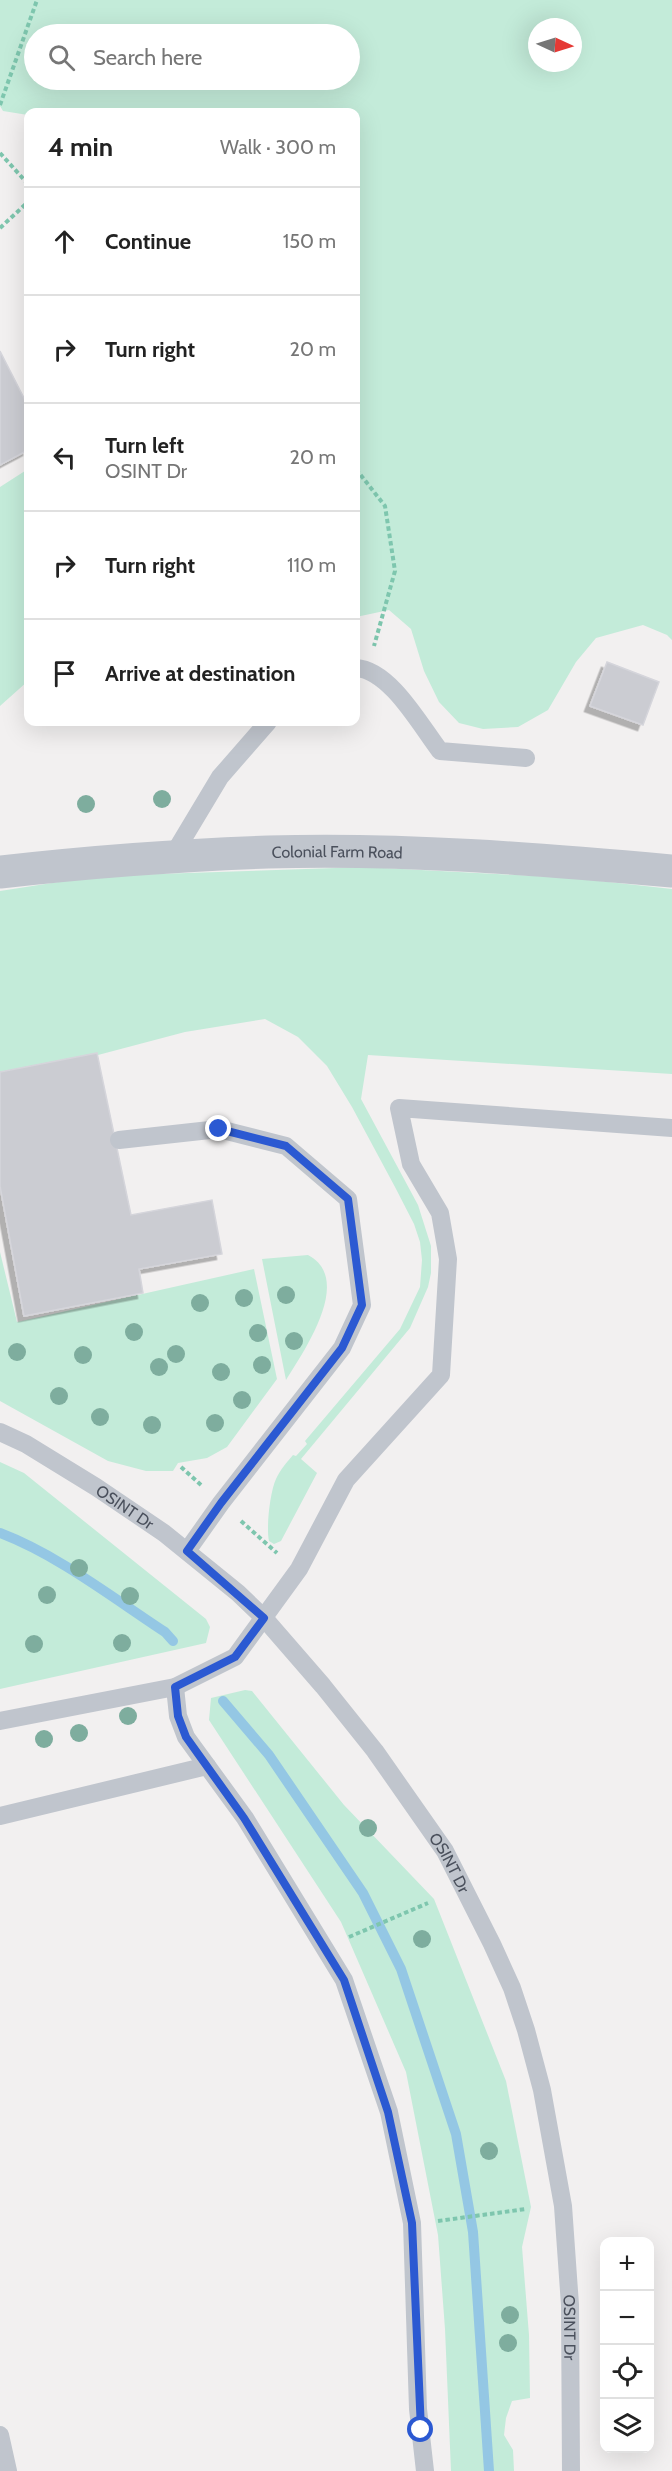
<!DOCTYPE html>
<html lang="en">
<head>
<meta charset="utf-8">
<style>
	body { margin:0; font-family:Cabin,sans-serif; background:#f2f2f2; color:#222 }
	.controls { position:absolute; right:18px; bottom:18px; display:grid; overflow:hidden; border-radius:12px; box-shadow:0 6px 24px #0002 }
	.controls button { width:54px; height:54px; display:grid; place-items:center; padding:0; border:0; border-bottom:2px solid #e0e0e0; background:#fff; color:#222; font:30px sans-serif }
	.compass { position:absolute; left:528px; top:18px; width:54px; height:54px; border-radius:50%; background:#fff; box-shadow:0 6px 24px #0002; rotate:94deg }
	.stop { position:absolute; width:18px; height:18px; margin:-14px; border:4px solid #2b59d2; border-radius:50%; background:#fff }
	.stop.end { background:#2b59d2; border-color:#fff; box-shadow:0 2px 6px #0008 }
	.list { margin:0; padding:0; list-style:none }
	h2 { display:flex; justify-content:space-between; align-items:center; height:78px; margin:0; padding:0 24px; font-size:26px }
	h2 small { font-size:20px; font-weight:400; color:#767676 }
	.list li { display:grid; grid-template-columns:39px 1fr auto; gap:18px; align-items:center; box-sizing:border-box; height:108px; padding:0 24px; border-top:2px solid #e0e0e0 }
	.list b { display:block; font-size:22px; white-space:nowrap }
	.list p { margin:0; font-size:20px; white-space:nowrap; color:#767676 }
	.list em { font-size:20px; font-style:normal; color:#767676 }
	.icon { flex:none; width:33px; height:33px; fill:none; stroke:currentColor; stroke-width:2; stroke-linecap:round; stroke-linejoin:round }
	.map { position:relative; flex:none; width:672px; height:2471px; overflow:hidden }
	.search { position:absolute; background:#fff; box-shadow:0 6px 24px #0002; left:24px; top:24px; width:336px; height:66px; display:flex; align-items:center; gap:15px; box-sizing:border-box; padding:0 21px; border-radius:33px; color:#767676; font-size:22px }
	.panel { position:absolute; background:#fff; box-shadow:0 6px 24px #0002; left:24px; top:108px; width:336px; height:618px; border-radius:12px }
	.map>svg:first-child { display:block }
	.green { fill:#c3ebd9; fill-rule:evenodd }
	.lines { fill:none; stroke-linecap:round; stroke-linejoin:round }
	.stream { stroke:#94c7e4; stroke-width:10 }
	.building { fill:#cbccd2; stroke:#d5d5db; stroke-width:1.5; filter:url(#shadow) }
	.path { stroke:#7ec6ae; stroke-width:4; stroke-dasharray:4.5 3; stroke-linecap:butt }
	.lane { stroke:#c0c5cd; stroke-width:18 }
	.street { stroke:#c0c5cd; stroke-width:33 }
	.tree { fill:#7ead9e }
	.route { stroke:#2b59d2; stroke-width:8 }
	.labels { text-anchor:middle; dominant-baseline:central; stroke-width:4.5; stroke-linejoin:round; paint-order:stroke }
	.street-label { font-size:16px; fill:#4a505c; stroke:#fff }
</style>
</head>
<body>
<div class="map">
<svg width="672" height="2471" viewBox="0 0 672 2471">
	<defs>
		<filter id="shadow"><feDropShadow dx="-5.5" dy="5.5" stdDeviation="0" flood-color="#0004"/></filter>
	</defs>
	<rect width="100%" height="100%" fill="#f2f0f0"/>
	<path class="green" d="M0,0H672V640L667,635L643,625L596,638L576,662L548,710L518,727L483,729L459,723L439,702L424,671L411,629L389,610L356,617V112H28V115L3,111L0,106ZM537,27H573V63H537ZM34,34H350V80H34Z
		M28,469V681L0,706V487Z
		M365,867L573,878L672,889V1074L368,1055L361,1099L418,1205L431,1246V1273L428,1287L410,1328L301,1459L317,1473L281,1541L274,1544L269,1541C266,1528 270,1492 276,1479C280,1470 287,1462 293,1455L296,1456L307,1444L305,1441L400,1329L420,1287L422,1260L420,1242L414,1224L395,1187L352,1107L327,1066L298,1037L265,1019L185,1032L98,1055L97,1053L0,1072V891L97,876Z
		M0,1252L17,1322L254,1269L277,1379L227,1447L207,1458L178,1463L173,1471H146L108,1461L0,1401Z
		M308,1255C354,1279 304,1351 286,1380L262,1259Z
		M0,1462L24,1473L206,1619L210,1627L206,1643L0,1689Z
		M245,1690L252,1691L344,1805L434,1899L506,2081L531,2207L522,2247L529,2335L530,2398L512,2401L506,2418L504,2435L513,2450L514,2471H451L445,2329L438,2235L406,2072L341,1922L209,1720L211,1698Z"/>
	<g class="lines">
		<path class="stream" d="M0,1533C58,1555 113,1598 165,1632L173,1641
			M223,1701L269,1755L363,1893L401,1969L456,2134L473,2232L489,2471"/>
	</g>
	<path class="building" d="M0,351L28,406V450L0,465Z
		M607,662L659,682L643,725L590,706Z
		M97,1053L131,1215L212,1200L222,1254L139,1269L143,1293L24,1316L0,1186V1072Z"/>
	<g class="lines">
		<path class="path" d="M0,105L37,0
			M0,153L28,184
			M0,228L28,202
			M356,469L385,506L395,571L374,646
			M181,1467L201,1485
			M241,1521L277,1553
			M349,1937L428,1903
			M438,2221L526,2209"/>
		<g class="lane">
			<path d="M356,668C390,670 420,725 440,751L526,758"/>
			<path d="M172,857L220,777L268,722"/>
			<path d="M119,1140L219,1129L286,1146L348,1199L362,1305L342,1348L221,1503L187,1551"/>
			<path id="s1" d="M0,1432L26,1444L96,1487L164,1533L238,1593L264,1618L323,1686L375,1751L445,1851L492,1944L512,1988L526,2030L542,2090L563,2206L570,2305L571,2471"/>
			<path d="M175,1687L178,1716L186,1737L245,1818L344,1980L389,2112L412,2223L418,2409L425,2471"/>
			<path d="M0,1721L175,1687L235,1657L299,1569L346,1480L441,1375L448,1259L440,1213L411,1164L399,1108L672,1128"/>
			<path d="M0,1816L207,1766"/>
			<path d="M0,2435L8,2471"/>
		</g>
		<path class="street" id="s2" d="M0,872C89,862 178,855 268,852C402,848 538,859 672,871"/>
	</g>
	<g class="tree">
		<circle cx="162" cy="799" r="9"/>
		<circle cx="86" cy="804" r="9"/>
		<circle cx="286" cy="1295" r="9"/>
		<circle cx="244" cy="1298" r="9"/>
		<circle cx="200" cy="1303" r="9"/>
		<circle cx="134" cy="1332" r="9"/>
		<circle cx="258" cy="1333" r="9"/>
		<circle cx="294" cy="1341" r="9"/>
		<circle cx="17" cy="1352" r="9"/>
		<circle cx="176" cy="1354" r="9"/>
		<circle cx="83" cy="1355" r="9"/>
		<circle cx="262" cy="1365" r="9"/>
		<circle cx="159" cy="1367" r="9"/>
		<circle cx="221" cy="1372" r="9"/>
		<circle cx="59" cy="1396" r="9"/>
		<circle cx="242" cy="1400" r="9"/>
		<circle cx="100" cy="1417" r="9"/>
		<circle cx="215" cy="1423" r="9"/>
		<circle cx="152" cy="1425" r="9"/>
		<circle cx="79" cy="1568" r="9"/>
		<circle cx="47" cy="1595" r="9"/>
		<circle cx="130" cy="1596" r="9"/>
		<circle cx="122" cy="1643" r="9"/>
		<circle cx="34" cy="1644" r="9"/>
		<circle cx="128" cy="1716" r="9"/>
		<circle cx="79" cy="1733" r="9"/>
		<circle cx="44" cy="1739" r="9"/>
		<circle cx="368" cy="1828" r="9"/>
		<circle cx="422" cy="1939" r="9"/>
		<circle cx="489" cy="2151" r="9"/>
		<circle cx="510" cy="2315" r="9"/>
		<circle cx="508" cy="2343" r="9"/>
	</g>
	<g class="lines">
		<path class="route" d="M219,1129L286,1146L348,1199L362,1305L342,1348L221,1503L187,1551L264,1618L235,1657L175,1687L178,1716L186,1737L244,1818L344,1980L388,2112L412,2223L421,2430"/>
	</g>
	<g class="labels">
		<g class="street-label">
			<text stroke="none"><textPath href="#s2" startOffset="338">Colonial Farm Road</textPath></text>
			<text stroke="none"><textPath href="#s1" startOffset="146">OSINT Dr</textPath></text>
			<text stroke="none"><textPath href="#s1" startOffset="632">OSINT Dr</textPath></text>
			<text stroke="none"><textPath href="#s1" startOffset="1118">OSINT Dr</textPath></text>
		</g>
	</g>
</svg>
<div class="controls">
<button>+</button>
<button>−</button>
<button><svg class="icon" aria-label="locate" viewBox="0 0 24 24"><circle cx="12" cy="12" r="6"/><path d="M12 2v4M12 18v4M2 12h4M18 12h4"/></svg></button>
<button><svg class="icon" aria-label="layers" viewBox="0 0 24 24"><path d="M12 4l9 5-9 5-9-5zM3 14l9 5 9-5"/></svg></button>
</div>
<svg class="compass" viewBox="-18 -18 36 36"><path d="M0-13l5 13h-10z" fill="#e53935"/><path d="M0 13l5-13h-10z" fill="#767676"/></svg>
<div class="stop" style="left:421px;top:2430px"></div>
<div class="stop end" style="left:219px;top:1129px"></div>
<div class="search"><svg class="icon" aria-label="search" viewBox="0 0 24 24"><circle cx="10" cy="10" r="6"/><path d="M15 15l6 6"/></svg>Search here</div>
<section class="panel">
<h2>4 min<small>Walk · 300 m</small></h2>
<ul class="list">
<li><svg class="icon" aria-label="ahead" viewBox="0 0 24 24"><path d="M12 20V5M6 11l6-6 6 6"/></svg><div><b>Continue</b></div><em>150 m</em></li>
<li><svg class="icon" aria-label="right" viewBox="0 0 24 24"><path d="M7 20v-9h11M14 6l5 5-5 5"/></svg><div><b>Turn right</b></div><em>20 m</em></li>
<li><svg class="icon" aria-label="left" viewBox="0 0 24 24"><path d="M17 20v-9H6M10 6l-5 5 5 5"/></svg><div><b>Turn left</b><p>OSINT Dr</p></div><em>20 m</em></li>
<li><svg class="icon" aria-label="right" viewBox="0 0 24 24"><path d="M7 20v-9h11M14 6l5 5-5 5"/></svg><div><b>Turn right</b></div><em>110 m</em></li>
<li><svg class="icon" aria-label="arrive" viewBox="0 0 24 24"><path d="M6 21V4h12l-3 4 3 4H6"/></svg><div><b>Arrive at destination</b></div></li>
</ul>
</section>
</div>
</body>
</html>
